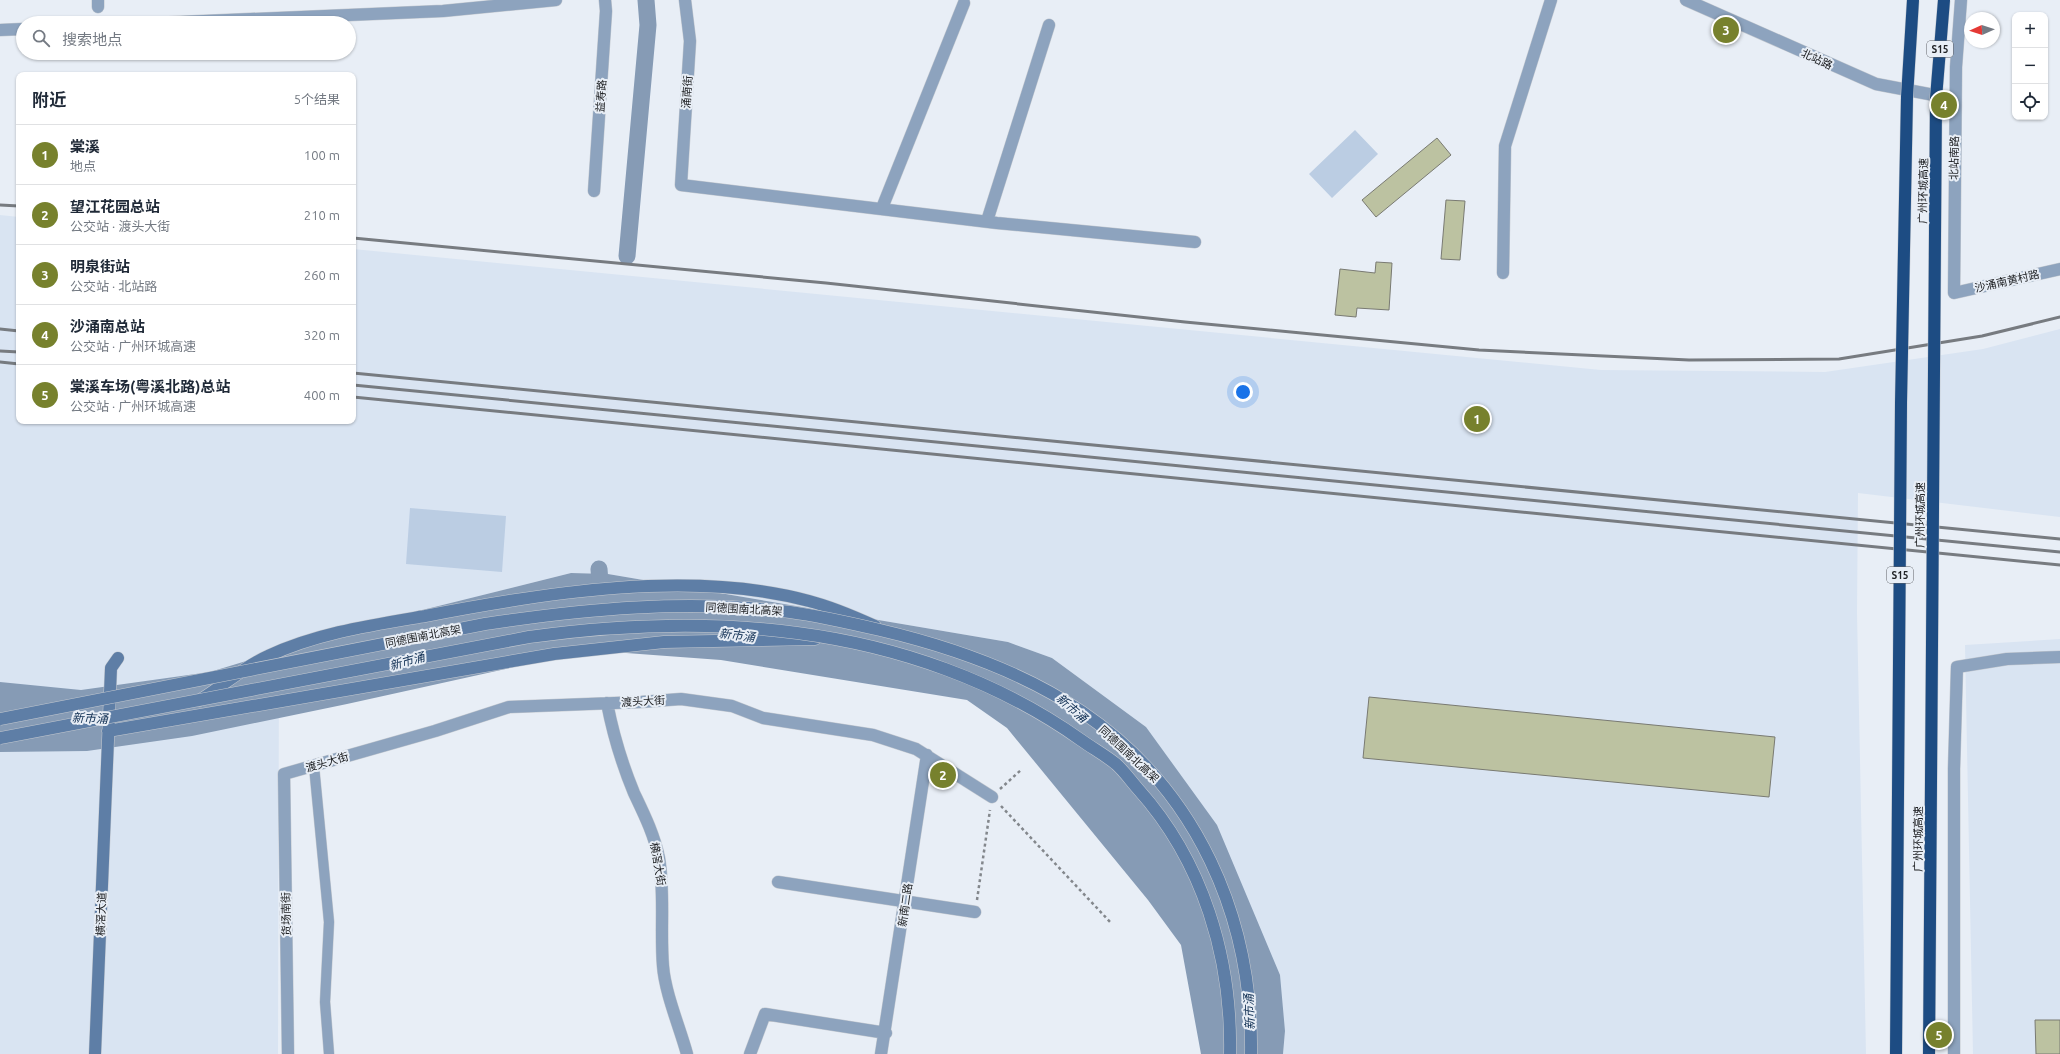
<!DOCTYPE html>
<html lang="zh">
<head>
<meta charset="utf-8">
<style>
	body { margin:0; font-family:Ubuntu,"Noto Sans SC",sans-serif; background:#f2f2f3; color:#1f2937 }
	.controls { position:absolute; right:12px; top:12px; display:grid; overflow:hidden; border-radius:8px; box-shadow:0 1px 3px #0004 }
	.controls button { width:36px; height:36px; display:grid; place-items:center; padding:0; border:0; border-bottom:1px solid #e0e1e3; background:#fff; color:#1f2937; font:20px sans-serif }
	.compass { position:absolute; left:1964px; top:12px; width:36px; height:36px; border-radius:50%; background:#fff; box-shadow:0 1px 3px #0004; rotate:267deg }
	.you { position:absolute; left:1243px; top:392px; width:14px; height:14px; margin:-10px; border:3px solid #fff; border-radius:50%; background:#1a73e8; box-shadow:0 0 0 6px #1a73e833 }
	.badge { display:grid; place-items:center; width:26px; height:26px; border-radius:50%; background:#77812d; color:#fff; font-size:13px; font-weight:700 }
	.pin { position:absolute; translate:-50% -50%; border:2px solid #fff; box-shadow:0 1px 4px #0006 }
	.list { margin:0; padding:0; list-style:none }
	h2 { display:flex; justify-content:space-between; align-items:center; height:52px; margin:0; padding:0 16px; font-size:17px }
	h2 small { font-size:13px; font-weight:400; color:#747a83 }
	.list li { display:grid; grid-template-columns:26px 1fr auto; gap:12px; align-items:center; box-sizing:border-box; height:60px; padding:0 16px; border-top:1px solid #e0e1e3 }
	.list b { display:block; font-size:15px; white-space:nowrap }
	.list p { margin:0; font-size:13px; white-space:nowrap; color:#747a83 }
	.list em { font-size:13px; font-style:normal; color:#747a83 }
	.icon { flex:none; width:22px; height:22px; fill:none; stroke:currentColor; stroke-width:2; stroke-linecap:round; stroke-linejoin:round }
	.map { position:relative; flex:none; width:2060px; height:1054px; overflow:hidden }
	.search { position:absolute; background:#fff; box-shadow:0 1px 3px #0004; left:16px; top:16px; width:340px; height:44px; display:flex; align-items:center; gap:10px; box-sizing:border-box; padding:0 14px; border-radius:22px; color:#747a83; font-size:15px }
	.panel { position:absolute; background:#fff; box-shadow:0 1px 3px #0004; left:16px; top:72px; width:340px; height:352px; border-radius:8px }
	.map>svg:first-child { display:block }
	.built { fill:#d9e4f2 }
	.green { fill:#bbcde3 }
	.water { fill:#869bb5 }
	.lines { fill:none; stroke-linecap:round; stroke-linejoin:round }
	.canal { stroke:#869bb5; stroke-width:17 }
	.building { fill:#bcc2a1; stroke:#797a72 }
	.lane-casing { stroke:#c4c9d0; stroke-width:11 }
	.street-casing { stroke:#c4c9d0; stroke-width:13 }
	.secondary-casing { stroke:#c4c9d0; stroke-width:13 }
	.path { stroke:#83878c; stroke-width:2.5; stroke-dasharray:3 3; stroke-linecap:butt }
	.lane { stroke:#8da3be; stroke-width:10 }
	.street { stroke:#8da3be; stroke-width:12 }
	.secondary { stroke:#5e7ea6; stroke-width:12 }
	.rail { stroke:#777b80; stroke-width:3 }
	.secondary-bridge-casing { stroke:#c4c9d0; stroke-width:13; stroke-linecap:butt }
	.highway-bridge-casing { stroke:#c4c9d0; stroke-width:13; stroke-linecap:butt }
	.secondary-bridge { stroke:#5e7ea6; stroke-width:12 }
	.highway-bridge { stroke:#1d4c83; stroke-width:12 }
	.labels { text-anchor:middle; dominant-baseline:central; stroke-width:4; stroke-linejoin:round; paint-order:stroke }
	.shield { fill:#e8eef6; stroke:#5c5f64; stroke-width:1 }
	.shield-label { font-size:10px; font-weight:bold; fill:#202225 }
	.street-label { font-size:11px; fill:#202225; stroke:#e8eef6 }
	.water-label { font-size:12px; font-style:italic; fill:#0f2e52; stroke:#e8eef6 }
</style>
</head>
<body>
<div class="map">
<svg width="2060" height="1054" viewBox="0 0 2060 1054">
	<rect width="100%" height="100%" fill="#e8eef6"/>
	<path class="built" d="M0,215L19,217V421H353V249L1601,370L1825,372L1983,349L2060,329V517L1858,493L1857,613L1866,1054H1283L1285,1031L1146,727L1052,658L1008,642L608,574L571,573L374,622L279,651L278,1054H0Z
		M2060,639V1054H1973L1965,645Z"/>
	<path class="green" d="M1355,130L1378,154L1332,198L1309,174Z
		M410,508L506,516L502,572L406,564Z"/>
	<path class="water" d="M571,573L608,574L1008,642L1052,658L1146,727L1217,825L1280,975L1285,1031L1283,1054H1201L1181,945L1148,900L1007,728L967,700L721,660L599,651L514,667L347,704L192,736L87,751L0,752V682L81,690L210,672L374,622Z"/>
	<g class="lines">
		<path class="canal" d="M627,256L648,25L646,0
			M599,569L601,595"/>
	</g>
	<path class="building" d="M1437,138L1451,155L1376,217L1362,200Z
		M1446,200L1465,201L1460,260L1441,259Z
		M1376,262L1392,263L1389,310L1357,308L1356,317L1335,315L1340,269L1375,273Z
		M1369,697L1775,737L1769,797L1363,758Z
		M2035,1020H2060V1054H2036Z"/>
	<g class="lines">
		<defs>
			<path id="lane" d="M314,766L329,922L325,1002L329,1054"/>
			<path id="street" d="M98,0V7
				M685,0L690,41L681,185L997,223L1195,242
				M1686,0L1876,84L1955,99
				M1961,0L1956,67L1954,293L2060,269
				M157,23L443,11L556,0
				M0,30L23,29
				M594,191L606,11L605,0
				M882,208L964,3
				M987,221L1049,25
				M1503,273L1505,146L1551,0
				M607,703C613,734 622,764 634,793C644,814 654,834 659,858C665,893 660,930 663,966C665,993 680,1028 687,1054
				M778,882L975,912
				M288,1054L284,774L435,731L509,707L641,702L681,699L732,706L763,718L873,735L916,749L992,797
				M750,1054L765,1014L886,1033
				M881,1054L927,755
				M1954,1054V769L1957,667L2007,659L2060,657"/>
			<path id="secondary" d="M200,700C223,686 243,667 268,656C317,633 372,625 425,616C543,593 691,569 809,601C832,607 853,616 875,626
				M108,731L554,654L664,642L815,639
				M95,1054L111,668L118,658"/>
		</defs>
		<use href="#lane" class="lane-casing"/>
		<use href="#street" class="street-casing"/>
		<use href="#secondary" class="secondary-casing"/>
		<path class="path" d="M1000,789L1021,770
			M1001,806L1112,924
			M977,900L990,810"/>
		<use href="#lane" class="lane"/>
		<use href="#street" class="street"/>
		<use href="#secondary" class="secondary"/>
		<path class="rail" d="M0,205L19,206
			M353,238L826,283L1185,322L1479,350L1689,360L1839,359L1982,336L2060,317
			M0,329L19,331
			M0,351L19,352
			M0,362L19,364
			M353,373L2060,539
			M353,385L2060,552
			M353,397L2060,565"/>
		<defs>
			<path id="secondary-bridge" d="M0,719L485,624C585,609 688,599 790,612C820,616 850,623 880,630C948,646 1023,672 1082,712C1197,790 1253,917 1251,1054
				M0,738L529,637C618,625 708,621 797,633C898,646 998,681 1081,740C1092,748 1105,755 1116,764C1124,771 1131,781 1138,789C1203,861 1232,958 1230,1054"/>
			<path id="highway-bridge" d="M1896,1054L1901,403L1907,97L1913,0
				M1929,1054L1936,98L1944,0"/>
		</defs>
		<use href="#secondary-bridge" class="secondary-bridge-casing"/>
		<use href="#highway-bridge" class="highway-bridge-casing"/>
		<use href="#secondary-bridge" class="secondary-bridge"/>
		<use href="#highway-bridge" class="highway-bridge"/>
	</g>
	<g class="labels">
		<g class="shield">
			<rect x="1927" y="41" width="26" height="16" rx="3"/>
			<rect x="1887" y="567" width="26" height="16" rx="3"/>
		</g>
		<g class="shield-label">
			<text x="1940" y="49">S15</text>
			<text x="1900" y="575">S15</text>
		</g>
		<g class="street-label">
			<text transform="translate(1817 59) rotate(25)">北站路</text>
			<text transform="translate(687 92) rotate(-86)">涌南街</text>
			<text transform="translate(601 96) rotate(-86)">益寿路</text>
			<text transform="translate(1954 158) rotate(-89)">北站南路</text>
			<text transform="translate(1923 191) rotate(-89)">广州环城高速</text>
			<text transform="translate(2007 281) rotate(-13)">沙涌南黄村路</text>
			<text transform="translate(1920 515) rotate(-90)">广州环城高速</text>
			<text transform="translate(744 609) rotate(3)">同德围南北高架</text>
			<text transform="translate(423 636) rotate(-11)">同德围南北高架</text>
			<text transform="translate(643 701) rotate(-3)">渡头大街</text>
			<text transform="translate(1129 754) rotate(43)">同德围南北高架</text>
			<text transform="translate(327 762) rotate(-16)">渡头大街</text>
			<text transform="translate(1918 839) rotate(-90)">广州环城高速</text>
			<text transform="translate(658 864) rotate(80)">横滘大街</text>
			<text transform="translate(905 905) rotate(-82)">新南二路</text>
			<text transform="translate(101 914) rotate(-88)">横滘大道</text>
			<text transform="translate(286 914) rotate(-91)">货场南街</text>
		</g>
		<g class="water-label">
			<text transform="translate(737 635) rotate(7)">新市涌</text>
			<text transform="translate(407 661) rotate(-16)">新市涌</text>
			<text transform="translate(1072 708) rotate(41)">新市涌</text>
			<text transform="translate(90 718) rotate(2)">新市涌</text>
			<text transform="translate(1249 1012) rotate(-92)">新市涌</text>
		</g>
	</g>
</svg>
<div class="controls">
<button>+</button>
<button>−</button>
<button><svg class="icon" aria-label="locate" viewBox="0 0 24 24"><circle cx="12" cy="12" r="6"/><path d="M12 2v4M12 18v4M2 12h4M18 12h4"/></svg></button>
</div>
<svg class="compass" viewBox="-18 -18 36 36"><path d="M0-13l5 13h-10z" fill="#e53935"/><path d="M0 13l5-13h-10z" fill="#747a83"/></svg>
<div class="you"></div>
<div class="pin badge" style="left:1477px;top:419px">1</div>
<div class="pin badge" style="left:943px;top:775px">2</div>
<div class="pin badge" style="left:1726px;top:30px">3</div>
<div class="pin badge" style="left:1944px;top:105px">4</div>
<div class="pin badge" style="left:1939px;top:1035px">5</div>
<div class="search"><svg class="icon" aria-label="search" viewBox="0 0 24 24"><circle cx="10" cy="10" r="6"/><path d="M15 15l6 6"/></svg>搜索地点</div>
<section class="panel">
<h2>附近<small>5个结果</small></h2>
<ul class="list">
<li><span class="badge">1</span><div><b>棠溪</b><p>地点</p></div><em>100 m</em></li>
<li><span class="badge">2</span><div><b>望江花园总站</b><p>公交站 · 渡头大街</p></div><em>210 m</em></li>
<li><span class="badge">3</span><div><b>明泉街站</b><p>公交站 · 北站路</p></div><em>260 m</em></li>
<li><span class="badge">4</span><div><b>沙涌南总站</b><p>公交站 · 广州环城高速</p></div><em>320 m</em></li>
<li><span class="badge">5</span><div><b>棠溪车场(粤溪北路)总站</b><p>公交站 · 广州环城高速</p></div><em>400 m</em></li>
</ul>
</section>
</div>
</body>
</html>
